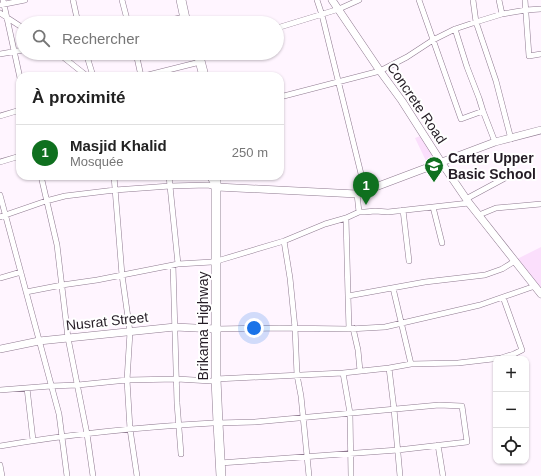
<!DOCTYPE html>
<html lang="fr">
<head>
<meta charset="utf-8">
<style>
	body { margin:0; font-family:Helvetica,sans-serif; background:#f2f2f2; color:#222 }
	.controls { position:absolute; right:12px; bottom:12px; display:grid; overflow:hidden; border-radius:8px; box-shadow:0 1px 3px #0004 }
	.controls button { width:36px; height:36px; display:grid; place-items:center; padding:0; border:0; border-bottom:1px solid #e0e0e0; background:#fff; color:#222; font:20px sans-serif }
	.you { position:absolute; left:254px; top:328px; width:14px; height:14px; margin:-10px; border:3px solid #fff; border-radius:50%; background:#1a73e8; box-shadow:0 0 0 6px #1a73e833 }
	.badge { display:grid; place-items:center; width:26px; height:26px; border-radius:50%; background:#0f701f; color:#fff; font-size:13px; font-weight:700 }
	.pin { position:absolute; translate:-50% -33px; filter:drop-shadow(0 1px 2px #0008) }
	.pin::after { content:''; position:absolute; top:21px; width:14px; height:12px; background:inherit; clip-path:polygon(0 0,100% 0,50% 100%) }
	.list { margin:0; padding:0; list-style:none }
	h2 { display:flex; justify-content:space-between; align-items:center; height:52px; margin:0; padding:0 16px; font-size:17px }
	h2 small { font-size:13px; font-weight:400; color:#767676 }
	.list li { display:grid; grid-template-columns:26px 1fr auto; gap:12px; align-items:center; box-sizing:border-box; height:56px; padding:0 16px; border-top:1px solid #e0e0e0 }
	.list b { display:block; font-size:15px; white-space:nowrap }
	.list p { margin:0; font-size:13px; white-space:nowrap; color:#767676 }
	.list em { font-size:13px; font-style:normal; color:#767676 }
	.icon { flex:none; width:22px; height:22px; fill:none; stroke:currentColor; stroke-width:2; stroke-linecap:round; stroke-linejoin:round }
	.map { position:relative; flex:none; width:541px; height:476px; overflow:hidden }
	.search { position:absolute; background:#fff; box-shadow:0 1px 3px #0004; left:16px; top:16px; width:268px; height:44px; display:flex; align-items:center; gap:10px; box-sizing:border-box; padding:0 14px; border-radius:22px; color:#767676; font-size:15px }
	.panel { position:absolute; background:#fff; box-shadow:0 1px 3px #0004; left:16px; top:72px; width:268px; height:108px; border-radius:12px }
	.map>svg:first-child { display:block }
	.green { fill:#fbdffc }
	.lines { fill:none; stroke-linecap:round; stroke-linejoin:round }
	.street-casing { stroke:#8f7a90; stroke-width:6 }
	.secondary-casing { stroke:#8f7a90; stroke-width:8 }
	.highway-casing { stroke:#8f7a90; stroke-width:10 }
	.street { stroke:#fff; stroke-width:5 }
	.secondary { stroke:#fff; stroke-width:7 }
	.highway { stroke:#fff; stroke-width:9 }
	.labels { text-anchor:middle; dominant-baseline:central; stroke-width:4; stroke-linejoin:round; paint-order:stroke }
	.street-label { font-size:14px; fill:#241c25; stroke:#fff }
	.poi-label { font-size:14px; font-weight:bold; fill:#241c25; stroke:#fff; text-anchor:start }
</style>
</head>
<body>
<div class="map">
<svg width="541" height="476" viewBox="0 0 541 476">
	<rect width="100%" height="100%" fill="#fff5ff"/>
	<path class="green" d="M423,135L438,158L427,163L415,138Z
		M541,247V289L517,259Z"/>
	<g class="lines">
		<defs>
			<path id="street" d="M3,0L20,78
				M73,0L78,23
				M122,0L128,23
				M317,0L322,15L365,190
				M419,0L461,119L483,111
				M473,0L476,22L496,81L511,139
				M499,0L502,14
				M525,0L529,56L541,54
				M0,5L25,0
				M0,13L23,28
				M155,23L185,17
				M277,28L339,9L359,0
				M455,29L467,67L479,98L483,111L495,142
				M58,53L87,76
				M86,53L93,76
				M136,53L141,76
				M0,54L23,50
				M144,76L196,63
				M280,97L380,71L407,57L433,40L455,29L476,22L502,14L526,10L541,9
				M0,116L20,110
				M0,162L20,156
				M41,176L57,245L68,338L87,434L93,476
				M114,176L122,275L130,332L127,380L130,429L137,476
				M169,176L170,186L178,264
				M209,176L212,181
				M357,194L359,212
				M0,195L59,414L67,476
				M466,199L505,178
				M433,207L442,243
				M403,210L409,261
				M479,215L496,208L541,204
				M0,217L46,201L65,196L115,190L170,186L208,185L217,187
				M346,218L348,296L349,329
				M284,241L290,278L295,328L297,375L301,396L309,476
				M217,261L284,241L325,224L346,218L359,212H365L375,211L388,212L469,203
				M173,265L177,403L181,454
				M0,278L21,272
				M393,288L411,364
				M26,292L62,285L97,280L178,264L212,262
				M348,296L425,282L485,275L502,269L515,261
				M353,328L358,350L360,371
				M216,329L279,328L349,329L385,327L480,305L535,286
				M389,368L394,409L400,476
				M343,373L350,413L351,476
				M216,379L343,373L389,368L411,364L458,363L501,358L514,354L522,350L503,297
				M27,388L33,440
				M0,390L51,386L78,385L127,380L177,379L211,381
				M218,423L255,422L439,405L462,406L467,442L398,450L220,463
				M438,445L443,476
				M0,446C70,434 141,427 213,423
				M0,465L2,476"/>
			<path id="secondary" d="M332,0L380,71L402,101L441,162L469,203L541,294
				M217,187L357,194L495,142L541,130
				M0,349L39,341L175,327L216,329"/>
			<path id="highway" d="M181,0L186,23
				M198,53L204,76
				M216,176V379L218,423L221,476"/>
		</defs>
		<use href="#street" class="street-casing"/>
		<use href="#secondary" class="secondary-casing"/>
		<use href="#highway" class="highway-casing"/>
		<use href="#street" class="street"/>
		<use href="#secondary" class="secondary"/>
		<use href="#highway" class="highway"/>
	</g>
	<defs>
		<symbol id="school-pin" viewBox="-11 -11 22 30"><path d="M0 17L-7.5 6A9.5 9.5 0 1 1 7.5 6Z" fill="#0f701f" stroke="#fff"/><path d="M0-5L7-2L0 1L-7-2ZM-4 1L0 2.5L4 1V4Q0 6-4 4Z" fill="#fff"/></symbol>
	</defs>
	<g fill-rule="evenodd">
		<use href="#school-pin" x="423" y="155" width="22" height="30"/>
	</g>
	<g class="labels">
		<g class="street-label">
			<text transform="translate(417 103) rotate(56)">Concrete Road</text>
			<text transform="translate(107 321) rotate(-6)">Nusrat Street</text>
			<text transform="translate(203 326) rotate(-90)">Brikama Highway</text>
		</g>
		<g class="poi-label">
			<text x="448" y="158">Carter Upper<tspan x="448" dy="16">Basic School</tspan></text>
		</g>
	</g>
</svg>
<div class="controls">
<button>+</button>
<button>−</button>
<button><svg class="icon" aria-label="locate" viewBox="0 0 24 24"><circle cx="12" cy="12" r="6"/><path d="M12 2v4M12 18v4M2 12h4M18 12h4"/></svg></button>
</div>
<div class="you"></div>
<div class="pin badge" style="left:366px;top:205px">1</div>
<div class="search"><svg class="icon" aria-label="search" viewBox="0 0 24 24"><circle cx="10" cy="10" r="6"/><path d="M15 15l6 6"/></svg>Rechercher</div>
<section class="panel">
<h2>À proximité<small></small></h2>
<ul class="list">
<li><span class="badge">1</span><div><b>Masjid Khalid</b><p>Mosquée</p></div><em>250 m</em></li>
</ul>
</section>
</div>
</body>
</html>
